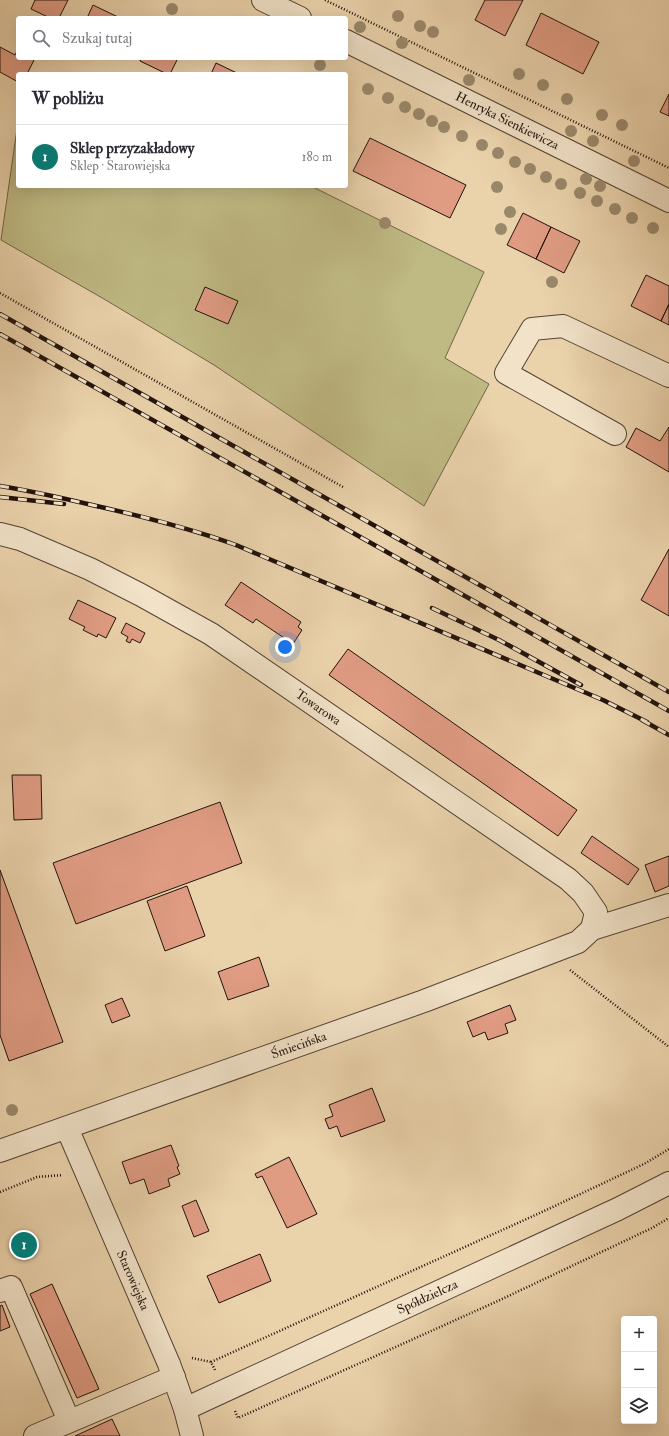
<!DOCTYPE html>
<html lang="pl">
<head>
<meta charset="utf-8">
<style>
	body { margin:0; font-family:"IM FELL Double Pica",serif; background:#f2f2f3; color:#2b2b33 }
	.controls { position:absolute; right:12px; bottom:12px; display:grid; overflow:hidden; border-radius:4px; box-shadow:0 4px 16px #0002 }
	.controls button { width:36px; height:36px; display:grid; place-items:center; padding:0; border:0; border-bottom:1px solid #e1e1e2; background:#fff; color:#2b2b33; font:20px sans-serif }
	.you { position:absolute; left:285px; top:647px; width:14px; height:14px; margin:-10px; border:3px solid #fff; border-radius:50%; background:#1a73e8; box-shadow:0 0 0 6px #1a73e833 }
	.badge { display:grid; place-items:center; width:26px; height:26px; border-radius:50%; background:#0f766e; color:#fff; font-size:13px; font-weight:700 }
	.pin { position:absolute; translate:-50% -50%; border:2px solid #fff; box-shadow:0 1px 4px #0006 }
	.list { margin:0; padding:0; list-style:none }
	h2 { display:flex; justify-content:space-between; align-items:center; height:52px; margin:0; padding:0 16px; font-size:17px }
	h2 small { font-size:13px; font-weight:400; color:#7c7c81 }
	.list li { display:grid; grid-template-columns:26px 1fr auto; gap:12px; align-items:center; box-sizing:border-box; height:64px; padding:0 16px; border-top:1px solid #e1e1e2 }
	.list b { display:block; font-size:15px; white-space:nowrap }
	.list p { margin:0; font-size:13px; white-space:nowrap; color:#7c7c81 }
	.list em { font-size:13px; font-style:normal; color:#7c7c81 }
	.icon { flex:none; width:22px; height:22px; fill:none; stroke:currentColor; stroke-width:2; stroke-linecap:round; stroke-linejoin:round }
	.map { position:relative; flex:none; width:669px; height:1436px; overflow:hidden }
	.search { position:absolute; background:#fff; box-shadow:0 4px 16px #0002; left:16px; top:16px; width:332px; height:44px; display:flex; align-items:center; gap:10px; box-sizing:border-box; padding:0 14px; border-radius:4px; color:#7c7c81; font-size:15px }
	.panel { position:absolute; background:#fff; box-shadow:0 4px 16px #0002; left:16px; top:72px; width:332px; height:116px; border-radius:4px }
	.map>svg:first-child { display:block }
	.green { fill:#bfb983; stroke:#706648 }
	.building { fill:#e09c83; stroke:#22120c }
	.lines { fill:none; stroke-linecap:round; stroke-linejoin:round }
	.minor-casing { stroke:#544234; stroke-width:24 }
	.path { stroke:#22120c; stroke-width:2.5; stroke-dasharray:1 2; stroke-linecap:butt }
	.minor { stroke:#f1e2c8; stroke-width:22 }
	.rail-casing { stroke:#22120c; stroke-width:4.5 }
	.rail { stroke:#f1e2c8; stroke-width:3; stroke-dasharray:9; stroke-linecap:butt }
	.tree { fill:#9a886b }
	.labels { text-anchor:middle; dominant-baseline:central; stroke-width:3; stroke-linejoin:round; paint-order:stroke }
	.street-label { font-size:13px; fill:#22120c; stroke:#f1e2c8 }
</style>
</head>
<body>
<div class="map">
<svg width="669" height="1436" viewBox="0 0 669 1436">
	<rect width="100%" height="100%" fill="#ead2ab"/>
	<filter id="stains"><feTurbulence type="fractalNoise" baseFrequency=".005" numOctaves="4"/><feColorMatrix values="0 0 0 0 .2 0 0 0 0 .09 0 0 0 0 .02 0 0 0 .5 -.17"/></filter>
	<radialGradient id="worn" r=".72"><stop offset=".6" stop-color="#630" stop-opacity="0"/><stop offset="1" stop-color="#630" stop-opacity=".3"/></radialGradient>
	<path class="green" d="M18,122V186H311L484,272L445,358L489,384L424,506L214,365L104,299L1,240Z"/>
	<path class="building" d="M35,0H68L59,18H50L31,9Z
		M485,0H523L505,36L475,20Z
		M93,5L120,18H87Z
		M541,13L599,42L583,74L526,45Z
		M0,47L15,55L18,49V58H35L27,74H18V82L0,72Z
		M141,58H178L170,74H167L140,61Z
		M216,63L239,74H211Z
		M669,94V116L660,112Z
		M370,138L466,185L450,218L353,171Z
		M523,213L551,227L536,259L507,245Z
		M551,227L580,241L564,273L536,259Z
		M646,275L669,286V304L661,321L631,306Z
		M205,287L238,301L228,324L195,310Z
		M669,304V325L661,321Z
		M669,427V472L626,447L636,428L660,441Z
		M669,549V616L641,600Z
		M241,582L301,622L298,627L302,630L293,644L256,619L253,623L225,605Z
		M78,600L116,618L106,638L98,634L97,637L83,630L85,627L69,619Z
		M126,623L145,633L140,643L132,639L130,643L126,641L128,637L121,633Z
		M348,649L577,810L558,836L329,675Z
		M12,775H41L42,819L14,820Z
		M220,802L242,863L76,924L53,863Z
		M592,836L639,869L628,885L581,853Z
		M669,856V886L655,892L645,865Z
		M0,870L63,1042L9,1061L0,1035Z
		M187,886L205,936L165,951L147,901Z
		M259,957L269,986L228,1000L218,972Z
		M122,998L130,1016L112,1023L105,1005Z
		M510,1005L516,1020L505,1024L508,1033L488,1040L485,1032L473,1037L467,1022Z
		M372,1088L385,1121L341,1137L337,1126L329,1129L325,1119L333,1116L329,1105Z
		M171,1145L179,1166L177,1167L180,1174L168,1179L170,1186L149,1194L144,1179L130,1184L122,1162Z
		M289,1157L317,1214L287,1228L262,1176L257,1178L255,1174Z
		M196,1200L209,1231L194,1237L182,1206Z
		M260,1254L271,1281L219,1303L207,1276Z
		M52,1284L99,1389L77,1398L30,1294Z
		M2,1305L10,1327L0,1331V1306Z
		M112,1419L120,1436H75Z"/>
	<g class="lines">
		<defs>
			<g id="minor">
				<path d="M263,0L300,18"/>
				<path id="s1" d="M346,41L669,201"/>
				<path d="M615,434L506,373L532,329L563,326L669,376"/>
				<path id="s2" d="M0,534L20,539L90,569L141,595L211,634L568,879L583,893L596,912L592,929"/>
				<path id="s3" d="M67,1128L169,1364L185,1409L192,1436"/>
				<path id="s4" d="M0,1151L424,1001L578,942L592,929L669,905"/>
				<path d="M0,1291L11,1287L69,1421"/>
				<path id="s5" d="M185,1409L618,1209L669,1183"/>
				<path d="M35,1436L174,1377"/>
			</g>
		</defs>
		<use href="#minor" class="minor-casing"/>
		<path class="path" d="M325,0L669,168
			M0,293L343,487
			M570,970L669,1047
			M0,1192L37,1177L63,1175
			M192,1358L211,1362
			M215,1370L211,1362L542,1212L644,1164L669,1149
			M235,1411L238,1418L500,1300L652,1228L669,1218"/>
		<use href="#minor" class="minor"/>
		<defs>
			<path id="rail" d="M0,314L669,692
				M0,334L669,711
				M0,486C31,491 62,498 92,505C141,516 189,528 236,545L603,700L647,722
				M0,497L64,504
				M432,608L499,640L581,685
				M642,720L669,735"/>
		</defs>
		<use href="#rail" class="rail-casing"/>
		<use href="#rail" class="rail"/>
	</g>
	<g class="tree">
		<circle cx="172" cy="9" r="6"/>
		<circle cx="398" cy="16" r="6"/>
		<circle cx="420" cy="26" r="6"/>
		<circle cx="360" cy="27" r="6"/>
		<circle cx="433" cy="32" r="6"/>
		<circle cx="402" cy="43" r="6"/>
		<circle cx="320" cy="65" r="6"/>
		<circle cx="519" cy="74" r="6"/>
		<circle cx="469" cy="80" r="6"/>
		<circle cx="543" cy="85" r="6"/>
		<circle cx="368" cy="89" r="6"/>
		<circle cx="388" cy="98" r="6"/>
		<circle cx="567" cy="99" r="6"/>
		<circle cx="405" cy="107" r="6"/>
		<circle cx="419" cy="114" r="6"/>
		<circle cx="602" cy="115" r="6"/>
		<circle cx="432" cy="121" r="6"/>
		<circle cx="622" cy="125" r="6"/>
		<circle cx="444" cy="127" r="6"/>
		<circle cx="571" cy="131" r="6"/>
		<circle cx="462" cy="136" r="6"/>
		<circle cx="593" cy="141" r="6"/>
		<circle cx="482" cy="145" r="6"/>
		<circle cx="498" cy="153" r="6"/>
		<circle cx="634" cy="161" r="6"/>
		<circle cx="515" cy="162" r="6"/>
		<circle cx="530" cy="169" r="6"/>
		<circle cx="546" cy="177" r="6"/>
		<circle cx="586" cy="179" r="6"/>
		<circle cx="561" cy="184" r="6"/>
		<circle cx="600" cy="186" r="6"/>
		<circle cx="497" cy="187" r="6"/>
		<circle cx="580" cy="193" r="6"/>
		<circle cx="597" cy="201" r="6"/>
		<circle cx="615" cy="209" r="6"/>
		<circle cx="510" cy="212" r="6"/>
		<circle cx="632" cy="218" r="6"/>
		<circle cx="385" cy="223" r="6"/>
		<circle cx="653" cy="228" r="6"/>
		<circle cx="501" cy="229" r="6"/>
		<circle cx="552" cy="282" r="6"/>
		<circle cx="12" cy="1110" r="6"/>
	</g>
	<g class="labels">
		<g class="street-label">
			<text stroke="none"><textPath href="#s1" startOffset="180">Henryka Sienkiewicza</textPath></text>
			<text stroke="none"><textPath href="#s2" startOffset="364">Towarowa</textPath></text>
			<text stroke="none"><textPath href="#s4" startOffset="317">Śmiecińska</textPath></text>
			<text stroke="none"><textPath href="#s3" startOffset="166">Starowiejska</textPath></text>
			<text stroke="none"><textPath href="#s5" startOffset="267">Spółdzielcza</textPath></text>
		</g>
	</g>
	<rect width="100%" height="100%" filter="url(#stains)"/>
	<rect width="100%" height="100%" fill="url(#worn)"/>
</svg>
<div class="controls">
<button>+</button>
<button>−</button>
<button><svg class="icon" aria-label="layers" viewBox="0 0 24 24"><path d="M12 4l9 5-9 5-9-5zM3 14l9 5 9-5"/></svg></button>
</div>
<div class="you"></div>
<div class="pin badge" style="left:24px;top:1245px">1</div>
<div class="search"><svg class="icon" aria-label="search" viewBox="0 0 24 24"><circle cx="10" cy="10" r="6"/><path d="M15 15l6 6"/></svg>Szukaj tutaj</div>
<section class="panel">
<h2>W pobliżu<small></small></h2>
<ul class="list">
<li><span class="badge">1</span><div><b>Sklep przyzakładowy</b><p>Sklep · Starowiejska</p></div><em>180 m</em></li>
</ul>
</section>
</div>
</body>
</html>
